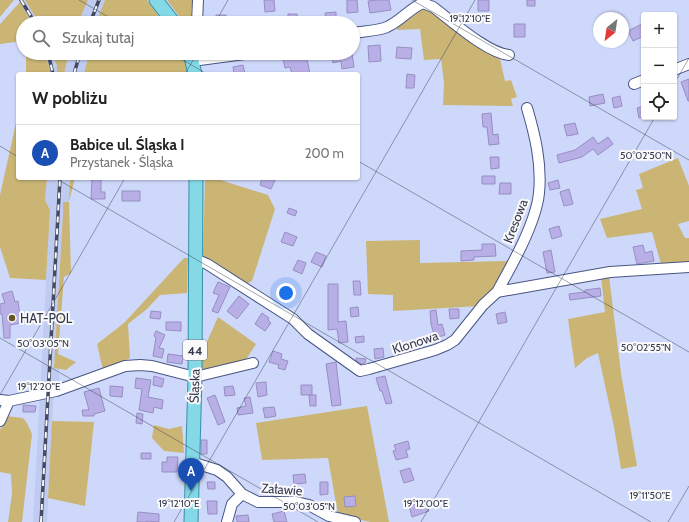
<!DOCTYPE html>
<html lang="pl">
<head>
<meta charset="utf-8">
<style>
	body { margin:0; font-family:Cabin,sans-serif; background:#f2f2f2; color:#222 }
	.controls { position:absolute; right:12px; top:12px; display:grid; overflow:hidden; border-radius:4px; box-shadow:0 1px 3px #0004 }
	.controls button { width:36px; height:36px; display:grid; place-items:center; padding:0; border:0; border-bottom:1px solid #e0e0e0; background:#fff; color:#222; font:20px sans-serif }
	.compass { position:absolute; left:593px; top:12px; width:36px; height:36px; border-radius:50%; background:#fff; box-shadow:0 1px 3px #0004; rotate:210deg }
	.you { position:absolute; left:286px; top:293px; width:14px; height:14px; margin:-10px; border:3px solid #fff; border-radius:50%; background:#1a73e8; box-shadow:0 0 0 6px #1a73e833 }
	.badge { display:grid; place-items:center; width:26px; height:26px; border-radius:50%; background:#655522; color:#fff; font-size:13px; font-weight:700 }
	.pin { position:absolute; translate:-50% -33px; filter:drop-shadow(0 1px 2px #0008) }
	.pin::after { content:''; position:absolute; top:21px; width:14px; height:12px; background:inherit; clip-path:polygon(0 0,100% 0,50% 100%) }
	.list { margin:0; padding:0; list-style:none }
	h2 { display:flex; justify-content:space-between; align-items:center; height:52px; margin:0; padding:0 16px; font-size:17px }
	h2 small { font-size:13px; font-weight:400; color:#767676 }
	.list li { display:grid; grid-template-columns:26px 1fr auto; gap:12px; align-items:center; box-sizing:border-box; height:56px; padding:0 16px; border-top:1px solid #e0e0e0 }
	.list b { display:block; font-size:15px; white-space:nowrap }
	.list p { margin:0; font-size:13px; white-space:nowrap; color:#767676 }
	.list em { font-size:13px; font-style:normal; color:#767676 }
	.icon { flex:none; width:22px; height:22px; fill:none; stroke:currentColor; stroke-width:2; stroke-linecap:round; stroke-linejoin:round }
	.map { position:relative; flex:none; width:689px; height:522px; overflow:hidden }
	.search { position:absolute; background:#fff; box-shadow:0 1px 3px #0004; left:16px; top:16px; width:344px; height:44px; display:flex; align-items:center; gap:10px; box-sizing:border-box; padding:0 14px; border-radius:22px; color:#767676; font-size:15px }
	.panel { position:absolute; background:#fff; box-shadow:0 1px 3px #0004; left:16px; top:72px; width:344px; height:108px; border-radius:4px }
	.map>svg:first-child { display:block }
	.built { fill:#c0cbf1 }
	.green { fill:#cab575 }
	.building { fill:#b7afe6; stroke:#968ec3 }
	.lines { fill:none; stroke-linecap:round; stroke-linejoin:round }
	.minor-casing { stroke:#485584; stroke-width:12 }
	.major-casing { stroke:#3491a7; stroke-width:15 }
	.minor { stroke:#fff; stroke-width:10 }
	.major { stroke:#85d9e7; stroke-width:13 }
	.rail-casing { stroke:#444a61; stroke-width:3.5 }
	.rail { stroke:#fafafa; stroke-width:2; stroke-dasharray:6; stroke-linecap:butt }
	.ticks { fill:none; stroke:#33394f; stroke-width:1; stroke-opacity:0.45 }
	.poi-dot { fill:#655522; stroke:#fafafa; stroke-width:1.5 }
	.labels { text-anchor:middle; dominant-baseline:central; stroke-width:4; stroke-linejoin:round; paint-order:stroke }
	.shield { fill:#fafafa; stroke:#6f7382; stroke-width:1 }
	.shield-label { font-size:12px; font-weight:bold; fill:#33394f }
	.street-label { font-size:13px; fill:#33394f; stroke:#fafafa }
	.poi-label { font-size:13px; fill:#33394f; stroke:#fafafa; text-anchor:start }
	.ticks-label { font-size:10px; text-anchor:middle; fill:#33394f; stroke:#fafafa; stroke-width:4; stroke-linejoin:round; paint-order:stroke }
</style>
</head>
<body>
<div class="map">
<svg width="689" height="522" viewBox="0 0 689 522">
	<rect width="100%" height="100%" fill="#ced8fa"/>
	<path class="built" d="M18,0H25L39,23H32Z
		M88,0H105L96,23H78Z
		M45,53H52L57,66V74H51Z
		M69,53H89L84,74H64Z
		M47,178H70L69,202H63V214L54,368L59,369L60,385L54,387L47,522H33L50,210L45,200Z"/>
	<path class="green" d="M0,0H14L0,17Z
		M25,0H88L78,23H39Z
		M105,0H147L164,23H96Z
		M167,0H193L191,11L193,23H184Z
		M20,2L32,23H23V49L16,42L0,44V24Z
		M424,7L435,12L478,46L500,59L505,81L511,80L517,97L511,99L513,106L443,105L444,83L441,59L424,60L420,29L397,30V24Z
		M26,53H45L51,74H26Z
		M52,53H69L64,74H57V66Z
		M89,53H182L186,62L187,74H84Z
		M18,114V178H47L45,200L50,210L46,280L10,278L0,247V195Z
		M678,158L689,186V221L678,224L685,238H689V263L661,264L652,232L607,238L600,219L642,209L636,190L643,188L639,174Z
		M70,178H75L69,202L71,273L64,277L58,354L76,362L66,370L54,368L63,214V202H69Z
		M205,178H214L268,195L275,209L252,281L246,284L203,257Z
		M420,240V263L507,261L496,289L480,306L393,311V295L368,294L366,241Z
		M184,258H188L187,293L160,295L147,309L128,324L130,358L103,370L97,344L124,323Z
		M609,276L621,373L637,466L621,469L614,427L598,353L587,358L575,368L568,319L605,312L601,277Z
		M218,317L256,344L240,369L201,380V355Z
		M367,406L389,522H370L338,515L328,458L262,460L256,423Z
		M6,416L23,418L27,423L32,434L22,522H8L12,494L11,474L0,472V430Z
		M52,421L94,422L85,506L48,498Z
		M154,425L169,429L182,426L184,453L164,451L152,438Z"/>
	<path class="building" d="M264,0H274L275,11L265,12Z
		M347,0H357L358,12L347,13Z
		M376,0H389L391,10L370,13L368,1Z
		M478,0H489V11H478Z
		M527,0H535V6H527Z
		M336,12V23H326L325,13Z
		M288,14H297L298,23H288Z
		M216,15H226V23H216Z
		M514,24H525V37H514Z
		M642,24L644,28V36L633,41L628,31Z
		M380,45L381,61L369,62L368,46Z
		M397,47L412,48L411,59L396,58Z
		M335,53H352L354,67L342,69L341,61L333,63L331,54Z
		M306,54L310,74H292L290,67L285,68L283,59L293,57V56Z
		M243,65L245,74H234L233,67Z
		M407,74L415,75L414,88H406Z
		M689,79V101H688L681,82Z
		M603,94L605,103L590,106L589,97Z
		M620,96L622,106L614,108L612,98Z
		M644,106V117L639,118L637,108Z
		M491,113L493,135L498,134L499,144L489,145L487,127H483L482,114Z
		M575,123L578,134L567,136L564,125Z
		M593,137L598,144L608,137L613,144L598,155L593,149L582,157L559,163L557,155L575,150Z
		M490,157H499V168L491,169Z
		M482,176H495V184H482Z
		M92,178H101V192H105V199H91Z
		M262,178H276L271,189L260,185Z
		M558,180L560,188L550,190L548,183Z
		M500,183H511V194H499Z
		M569,189L573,204L564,206L560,192Z
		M122,191H140V201H122Z
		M289,208L297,211L295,216L287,213Z
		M559,226L562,236L552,239L549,229Z
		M285,232L297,237L293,246L281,242Z
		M482,244H495L496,256L474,257V260L461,261V251L482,250Z
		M643,245L645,253L652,251L654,261L637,264L633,247Z
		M551,250L555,272L547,273L543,252Z
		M316,252L326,256L322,267L311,262Z
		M298,260L306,263L302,274L293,270Z
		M353,281H360L361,295H354Z
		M218,282L230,287L218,313L212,311L219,295L213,293Z
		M328,284H338V322L346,321L348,342L339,343L337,329L328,330Z
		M600,288L601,296L570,300L569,294L585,292V290Z
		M12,291L15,302L18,301L21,323L10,325V338H4L2,314H0V304L5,303L2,294Z
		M239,296L249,304L237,319L227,311Z
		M358,307L359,316L351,317L350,308Z
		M449,309H459V318L450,319Z
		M436,310L438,325L442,324L445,335L435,338L431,324L430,311Z
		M151,311L161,312L160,319L150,318Z
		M505,312L507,322L498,324L496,314Z
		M262,313L269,318L268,320L271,323L265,331L255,324Z
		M166,322H181V331L166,330Z
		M156,331L165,335L159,348L164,349L162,358L153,356L156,338L154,336Z
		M364,336V342L356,343L355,337Z
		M383,348L384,357L375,359L374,349Z
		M273,351L282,354L281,359L288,361L285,370L278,368L279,365L269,362Z
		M168,354L183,356L182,364L167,362Z
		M356,358L366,359L365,363L361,364L356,360Z
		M336,362L341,405L332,406L326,364Z
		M154,376L164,379L162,387L153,385Z
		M385,376L392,403L386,404L382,391H380L376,378Z
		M136,378L151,380L148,397L163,400L162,409L154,407L153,413L139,410L142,389L135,388Z
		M266,382L267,395L258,397L256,383Z
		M301,385H312V395H301Z
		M110,386L123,387L122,397L110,396Z
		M233,386L235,395L225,396L224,387Z
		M99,388L105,411L94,414V416H83L82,410H89L84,392Z
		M215,395L225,422L218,425L207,398Z
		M309,395H316V406H310Z
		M250,397L253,413L238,415L237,408L246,406L244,398Z
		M23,405L36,406L35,412H23Z
		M274,407L276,416L265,418L263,408Z
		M137,413L143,414L142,424L136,423Z
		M201,440H207V454H201Z
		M408,441L410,449L406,450L408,457L396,460L393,451L396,450L394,445Z
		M141,453H151V459H141Z
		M167,457H178L177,472H162V462H167Z
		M410,468L414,480L404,483L400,471Z
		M305,474L306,483L294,484L293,475Z
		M207,482H215V489H208Z
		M320,482H328V494L320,495Z
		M355,496L356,506L345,507L344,497Z
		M207,501H217V514H208Z
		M426,501L429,511L412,517L409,506Z
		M284,511L287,522H274L272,514Z
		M138,512L159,514V522L147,521V522H137Z
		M248,515L249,522H237L236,516Z"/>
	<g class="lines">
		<defs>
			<path id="minor" d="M197,23L198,0
				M353,33C364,31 377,31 387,27C401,21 410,8 423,3L433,7C452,21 487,53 509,55
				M192,61L252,53
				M674,70L689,64
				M634,84L644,80
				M195,259L207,264L293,319L308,334L360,371L369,369L435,350L447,345L455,340L483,305L497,292L610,272L689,267
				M497,292C512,265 536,223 539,193C542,164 535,135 527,108
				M0,400L9,401L56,391L125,366L140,365L152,366L195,377L253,363
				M0,421L9,401
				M192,464H198L217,470L227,477L242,494L258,502H296L309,505L329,516L355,522
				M227,522L232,504L242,494"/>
			<path id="major" d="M156,0L174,23
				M190,53L195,74
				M191,522L195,377L196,178"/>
		</defs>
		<use href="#minor" class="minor-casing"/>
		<use href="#major" class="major-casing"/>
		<use href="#minor" class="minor"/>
		<use href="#major" class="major"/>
		<defs>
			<path id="rail" d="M21,0L35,23
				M90,23L99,0
				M48,53L53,74
				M74,74L80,53
				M41,522L60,178"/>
		</defs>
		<use href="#rail" class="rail-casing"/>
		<use href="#rail" class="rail"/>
	</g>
	<path class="ticks" d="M79,0L119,23M412,0L689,160M215,23L228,0M171,53L207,74M185,74L197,53M674,84L689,58M0,146L18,157M358,161L689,352M55,178L651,522M0,338L318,522M0,395L125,178M174,522L475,0M421,522L655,117M668,522L689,486"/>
	<circle class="poi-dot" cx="12" cy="318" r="4"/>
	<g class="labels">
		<rect class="shield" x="183" y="340" width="24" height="20" rx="3"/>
		<g class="shield-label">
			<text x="195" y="350">44</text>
		</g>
		<g class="street-label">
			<text transform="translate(515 221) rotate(-69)">Kresowa</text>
			<text transform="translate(415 342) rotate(-18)">Klonowa</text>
			<text transform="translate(194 386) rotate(-88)">Śląska</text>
			<text transform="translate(282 489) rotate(4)">Załawie</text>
		</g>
		<g class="poi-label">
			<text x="20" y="318">HAT-POL</text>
		</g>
	</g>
	<g class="ticks-label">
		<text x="470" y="22">19°12'10"E</text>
		<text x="646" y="159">50°02'50"N</text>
		<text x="43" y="347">50°03'05"N</text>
		<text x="646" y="351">50°02'55"N</text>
		<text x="39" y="390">19°12'20"E</text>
		<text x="650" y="499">19°11'50"E</text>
		<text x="179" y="507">19°12'10"E</text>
		<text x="426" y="507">19°12'00"E</text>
		<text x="309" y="510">50°03'05"N</text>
	</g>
</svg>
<div class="controls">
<button>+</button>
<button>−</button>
<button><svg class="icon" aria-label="locate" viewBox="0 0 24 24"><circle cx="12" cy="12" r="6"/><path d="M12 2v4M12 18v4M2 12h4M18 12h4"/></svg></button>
</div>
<svg class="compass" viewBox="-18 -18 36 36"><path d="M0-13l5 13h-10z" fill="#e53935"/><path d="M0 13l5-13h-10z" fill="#767676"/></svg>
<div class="you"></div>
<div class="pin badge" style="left:191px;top:491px;background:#1a4fb4">A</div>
<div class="search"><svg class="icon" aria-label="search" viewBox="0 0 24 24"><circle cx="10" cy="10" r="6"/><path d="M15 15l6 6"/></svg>Szukaj tutaj</div>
<section class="panel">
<h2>W pobliżu<small></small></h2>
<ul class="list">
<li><span class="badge" style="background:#1a4fb4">A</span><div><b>Babice ul. Śląska I</b><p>Przystanek · Śląska</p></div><em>200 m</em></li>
</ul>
</section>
</div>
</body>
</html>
